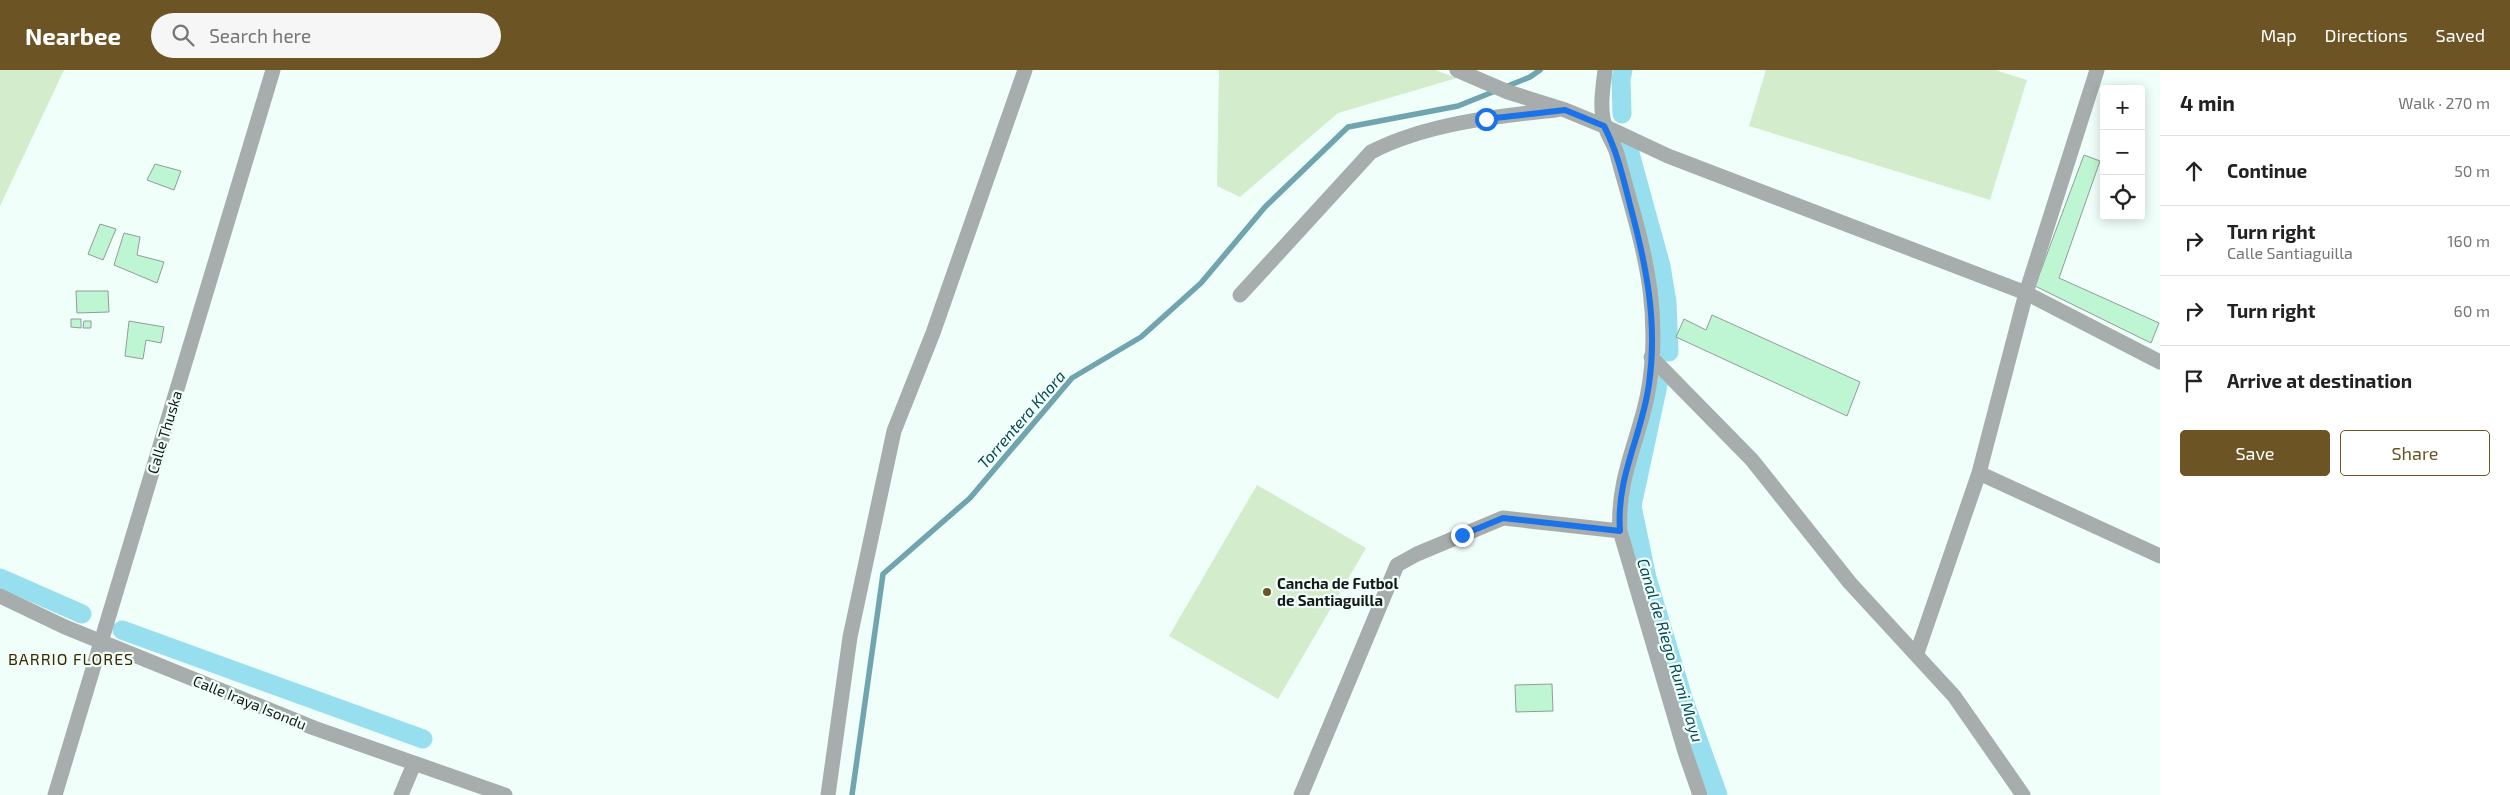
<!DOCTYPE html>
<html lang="en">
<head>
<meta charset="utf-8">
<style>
	body { margin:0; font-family:"Exo 2",sans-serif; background:#f6f6f6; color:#222 }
	.controls { position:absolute; right:15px; top:15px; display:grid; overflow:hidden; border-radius:5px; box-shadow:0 2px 12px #0003 }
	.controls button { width:45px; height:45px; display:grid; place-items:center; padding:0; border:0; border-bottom:1px solid #e0e0e0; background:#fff; color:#222; font:25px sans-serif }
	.stop { position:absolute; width:15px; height:15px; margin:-11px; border:4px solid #1a73e8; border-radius:50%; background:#fff }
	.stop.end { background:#1a73e8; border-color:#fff; box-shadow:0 1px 5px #0008 }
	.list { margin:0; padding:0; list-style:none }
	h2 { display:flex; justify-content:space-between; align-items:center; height:65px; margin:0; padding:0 20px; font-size:21px }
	h2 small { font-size:16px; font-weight:400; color:#767676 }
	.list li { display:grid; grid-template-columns:32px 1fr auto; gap:15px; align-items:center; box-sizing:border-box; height:70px; padding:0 20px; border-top:1px solid #e0e0e0 }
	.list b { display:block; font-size:19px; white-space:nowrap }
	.list p { margin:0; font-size:16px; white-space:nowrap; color:#767676 }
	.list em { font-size:16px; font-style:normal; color:#767676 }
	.actions { display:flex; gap:10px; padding:15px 20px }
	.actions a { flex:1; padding:11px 0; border:1px solid #6d5425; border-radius:5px; text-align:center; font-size:18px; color:#6d5425 }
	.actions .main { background:#6d5425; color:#fff }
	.icon { flex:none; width:28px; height:28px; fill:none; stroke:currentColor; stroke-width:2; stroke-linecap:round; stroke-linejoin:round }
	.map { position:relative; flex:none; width:2160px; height:725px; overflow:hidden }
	header { display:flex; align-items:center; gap:30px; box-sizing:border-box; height:70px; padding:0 25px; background:#6d5425; color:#fff }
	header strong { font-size:24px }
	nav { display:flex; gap:28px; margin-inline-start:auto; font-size:18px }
	.search { width:350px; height:45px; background:#f6f6f6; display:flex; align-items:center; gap:12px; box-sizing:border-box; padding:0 18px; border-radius:28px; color:#767676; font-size:19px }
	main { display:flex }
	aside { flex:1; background:#fff }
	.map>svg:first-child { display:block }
	.green { fill:#d3eccb }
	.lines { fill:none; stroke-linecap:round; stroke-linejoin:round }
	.stream { stroke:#70a4af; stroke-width:5.5 }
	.canal { stroke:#97dfef; stroke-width:19 }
	.building { fill:#bef6d3; stroke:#929c96 }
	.minor { stroke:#a7adac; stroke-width:15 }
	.route { stroke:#1a73e8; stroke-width:6 }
	.poi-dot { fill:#6d5425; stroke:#f1fffa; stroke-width:2 }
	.labels { text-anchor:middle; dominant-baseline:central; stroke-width:4.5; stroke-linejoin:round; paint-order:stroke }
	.street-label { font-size:15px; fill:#151a19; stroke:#f1fffa }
	.poi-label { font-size:15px; font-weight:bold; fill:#151a19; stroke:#f1fffa; text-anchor:start }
	.water-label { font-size:16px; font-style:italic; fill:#064954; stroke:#f1fffa }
	.neighbourhood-label { font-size:16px; letter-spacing:1px; fill:#3b2901; stroke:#f1fffa }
</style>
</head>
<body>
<header>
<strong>Nearbee</strong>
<div class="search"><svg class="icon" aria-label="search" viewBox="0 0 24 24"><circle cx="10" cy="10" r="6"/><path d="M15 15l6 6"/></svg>Search here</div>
<nav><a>Map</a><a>Directions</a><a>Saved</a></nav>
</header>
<main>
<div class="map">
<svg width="2160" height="725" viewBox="0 0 2160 725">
	<rect width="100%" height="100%" fill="#f1fffa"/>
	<path class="green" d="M0,0H64L0,136Z
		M1219,0H1435L1457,8L1338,43L1240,127L1217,116Z
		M1766,0H1995L2027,10L1990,130L1749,56Z
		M1257,415L1366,478L1278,629L1169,566Z"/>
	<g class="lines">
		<path class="stream" d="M852,725L883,504L970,428L1072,308L1141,267L1201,213L1265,137L1348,57L1458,36L1530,7L1540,0"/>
		<path class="canal" d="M1622,44L1621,9L1623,0
			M1628,76L1661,196L1667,232L1669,282
			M1658,315L1632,436L1647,508L1684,631L1718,725
			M0,508L82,544
			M122,560L423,669"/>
	</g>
	<path class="building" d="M2084,85L2100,91L2059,208L2159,253L2151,273L2035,216Z
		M155,94L181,101L174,120L147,110Z
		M100,154L116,159L103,190L88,184Z
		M124,163L140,167L137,185L164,192L157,213L114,195Z
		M76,221H108L109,242L77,243Z
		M1712,245L1860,312L1847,346L1676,267L1684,249L1706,260Z
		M71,249H81V258L71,257Z
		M84,251H91V258H83Z
		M129,251L164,257L161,273L146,270L143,289L125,286Z
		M1552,614L1553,641L1516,642L1515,615Z"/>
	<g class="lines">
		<path class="minor" d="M1457,0L1508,22L1565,40L1604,56L1668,86L2026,223L2160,292
			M1605,0C1603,17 1599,39 1605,56C1608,66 1614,74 1617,84C1629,129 1644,174 1650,220C1655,258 1654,303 1644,340C1633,382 1617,416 1620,461L1685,682L1700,725
			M1240,225L1371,82C1425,54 1496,46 1556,40
			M1651,287L1752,390L1850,513L1954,626L2023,725
			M1979,403L2160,486
			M0,526L65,557L314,658L505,725
			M1917,583L1979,403L2026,223L2097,0
			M55,725L273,0
			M401,725L414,694
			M828,725L850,567L894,361L933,263L1025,0
			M1301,725L1397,495L1417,484L1503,448L1620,461"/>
	</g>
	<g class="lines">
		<path class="route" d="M1462,465L1503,448L1620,461C1616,406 1642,366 1649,314C1658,252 1646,194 1630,135C1623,107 1617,81 1604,56L1565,40L1486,49"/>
	</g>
	<circle class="poi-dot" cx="1267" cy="522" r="5"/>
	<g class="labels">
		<g class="street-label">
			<text transform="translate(164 362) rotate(-73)">Calle Thuska</text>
			<text transform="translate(250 632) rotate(22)">Calle Iraya Isondu</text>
		</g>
		<g class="poi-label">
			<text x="1277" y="513">Cancha de Futbol<tspan x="1277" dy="17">de Santiaguilla</tspan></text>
		</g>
		<g class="water-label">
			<text transform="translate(1021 349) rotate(-49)">Torrentera Khora</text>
			<text transform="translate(1671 580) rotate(73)">Canal de Riego Rumi Mayu</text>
		</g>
		<g class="neighbourhood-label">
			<text x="71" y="588">BARRIO FLORES</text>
		</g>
	</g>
</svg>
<div class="controls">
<button>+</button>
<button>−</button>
<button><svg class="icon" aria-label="locate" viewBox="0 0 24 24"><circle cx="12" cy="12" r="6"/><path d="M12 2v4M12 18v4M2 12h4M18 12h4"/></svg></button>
</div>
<div class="stop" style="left:1486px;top:49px"></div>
<div class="stop end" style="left:1462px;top:465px"></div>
</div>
<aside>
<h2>4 min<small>Walk · 270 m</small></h2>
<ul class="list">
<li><svg class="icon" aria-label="ahead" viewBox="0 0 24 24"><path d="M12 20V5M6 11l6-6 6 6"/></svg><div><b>Continue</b></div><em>50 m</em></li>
<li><svg class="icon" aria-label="right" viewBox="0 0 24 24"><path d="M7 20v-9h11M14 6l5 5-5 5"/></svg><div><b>Turn right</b><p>Calle Santiaguilla</p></div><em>160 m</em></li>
<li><svg class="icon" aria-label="right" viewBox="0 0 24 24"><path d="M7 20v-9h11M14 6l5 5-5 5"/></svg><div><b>Turn right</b></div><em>60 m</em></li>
<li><svg class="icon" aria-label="arrive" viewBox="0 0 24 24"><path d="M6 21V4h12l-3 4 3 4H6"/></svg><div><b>Arrive at destination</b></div></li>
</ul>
<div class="actions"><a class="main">Save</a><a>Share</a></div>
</aside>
</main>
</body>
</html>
